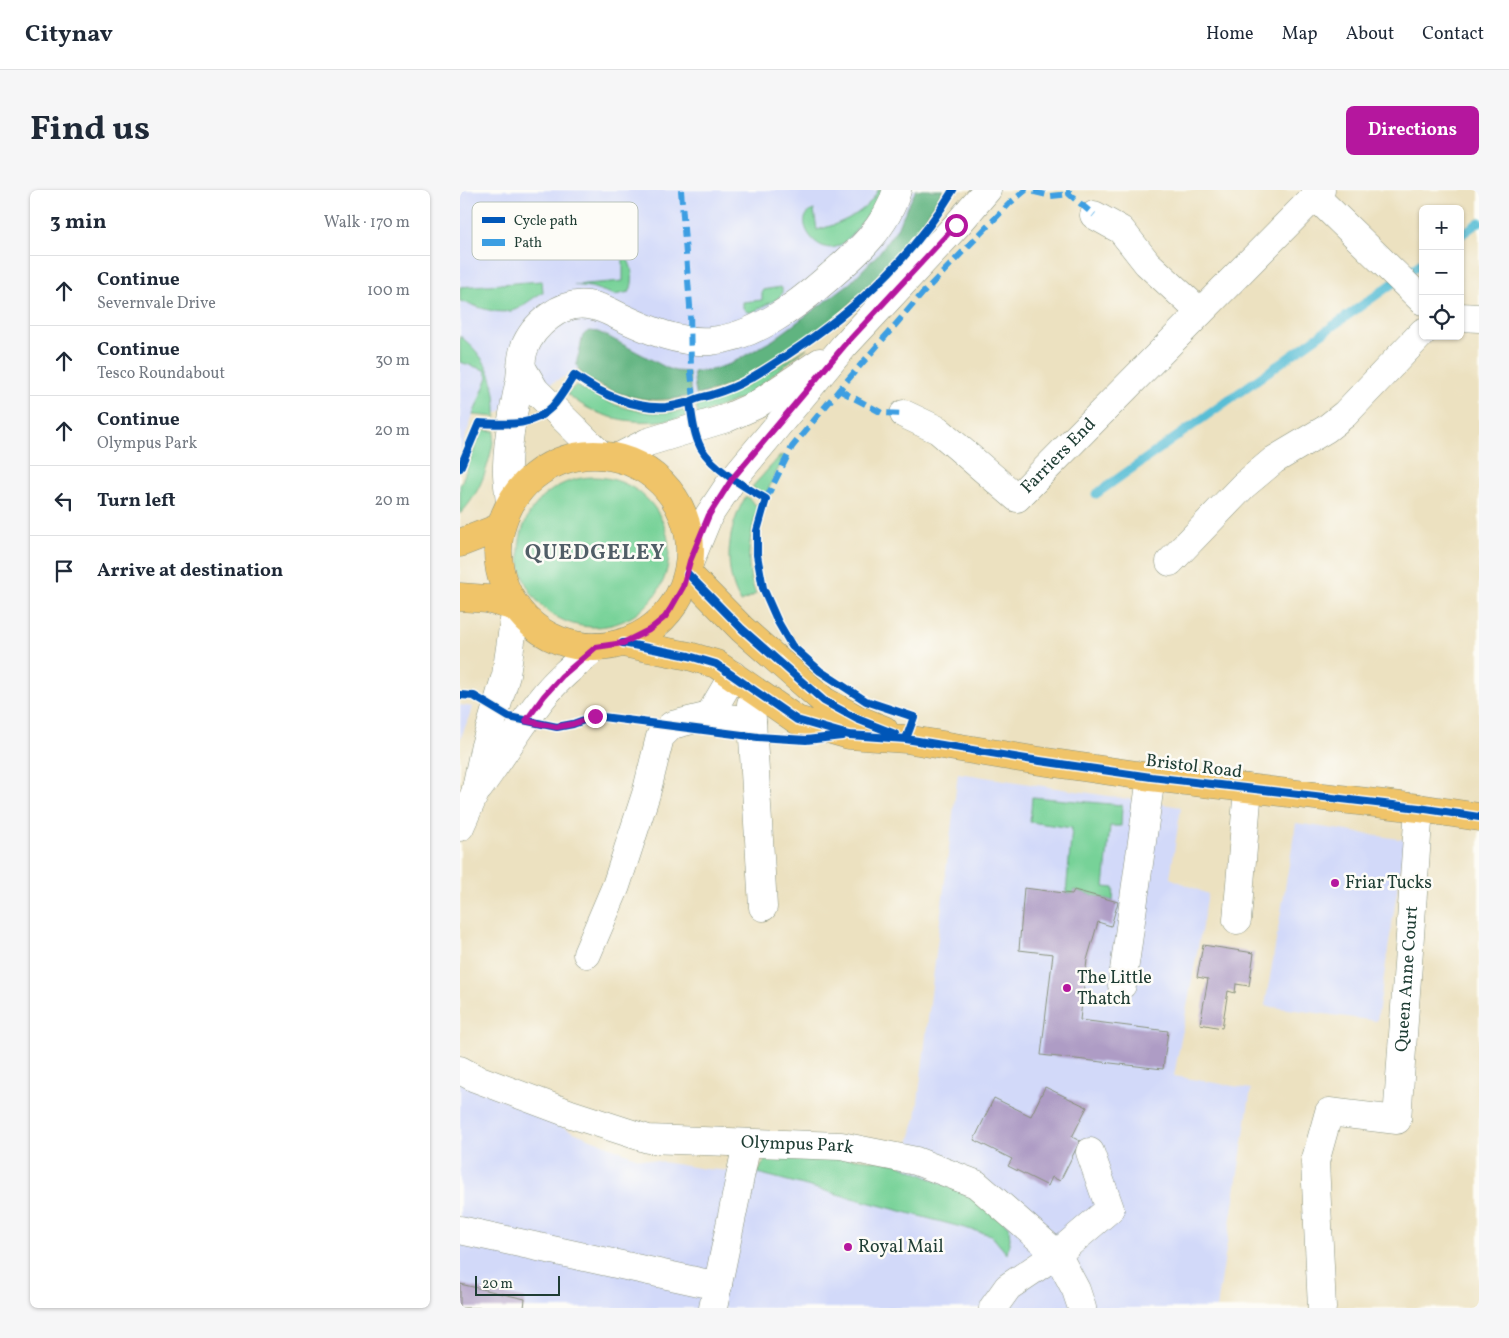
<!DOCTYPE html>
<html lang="en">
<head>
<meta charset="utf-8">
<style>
	body { margin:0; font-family:Vollkorn,serif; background:#f6f6f7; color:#1f2937 }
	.controls { position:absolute; right:15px; top:15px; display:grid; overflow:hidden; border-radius:8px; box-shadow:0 1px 4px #0004 }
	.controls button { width:45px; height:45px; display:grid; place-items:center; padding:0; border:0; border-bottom:1px solid #e0e1e3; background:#fff; color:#1f2937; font:25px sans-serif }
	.scale { position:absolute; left:15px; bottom:12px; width:85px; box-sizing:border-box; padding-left:5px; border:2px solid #1f3d34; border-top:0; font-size:14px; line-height:18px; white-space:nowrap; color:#1f3d34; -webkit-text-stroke:4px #fdfcf7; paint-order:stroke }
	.stop { position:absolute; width:15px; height:15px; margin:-11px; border:4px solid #b5179e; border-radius:50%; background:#fff }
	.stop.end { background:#b5179e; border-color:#fff; box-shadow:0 1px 5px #0008 }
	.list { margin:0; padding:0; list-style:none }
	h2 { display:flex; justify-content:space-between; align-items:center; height:65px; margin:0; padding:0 20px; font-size:21px }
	h2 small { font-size:16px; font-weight:400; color:#747a83 }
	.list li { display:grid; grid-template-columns:32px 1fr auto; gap:15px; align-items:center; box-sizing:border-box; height:70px; padding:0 20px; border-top:1px solid #e0e1e3 }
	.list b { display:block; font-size:19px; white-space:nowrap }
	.list p { margin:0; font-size:16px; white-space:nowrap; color:#747a83 }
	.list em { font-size:16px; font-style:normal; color:#747a83 }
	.icon { flex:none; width:28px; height:28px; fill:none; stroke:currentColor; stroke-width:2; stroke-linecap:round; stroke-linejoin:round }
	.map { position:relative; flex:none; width:1019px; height:1118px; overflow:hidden; border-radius:8px }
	header { display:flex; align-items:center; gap:30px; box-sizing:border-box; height:70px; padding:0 25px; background:#fff; border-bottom:1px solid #e0e1e3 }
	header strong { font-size:24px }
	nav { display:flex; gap:28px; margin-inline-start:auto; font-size:18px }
	.intro { display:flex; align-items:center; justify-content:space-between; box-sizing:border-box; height:120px; padding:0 30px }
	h1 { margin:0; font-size:35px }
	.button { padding:12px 22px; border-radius:8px; background:#b5179e; color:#fff; font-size:18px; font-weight:700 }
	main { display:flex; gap:30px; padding:0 30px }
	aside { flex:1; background:#fff; border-radius:8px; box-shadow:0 1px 4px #0004 }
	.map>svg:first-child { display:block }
	.built { fill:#d2d9f9 }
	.green { fill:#77d298; stroke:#4b8866 }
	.forest { fill:#61b480; stroke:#40785a }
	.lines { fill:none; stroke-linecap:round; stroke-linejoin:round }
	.stream { stroke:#58bed5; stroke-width:9 }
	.building { fill:#ae9cc5 }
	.minor-casing { stroke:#868f7a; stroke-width:29 }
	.major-casing { stroke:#868f7a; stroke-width:29 }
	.minor { stroke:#fff; stroke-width:28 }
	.major { stroke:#f0c469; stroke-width:28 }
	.quiet { stroke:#3c9ee2; stroke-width:6; stroke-dasharray:12 6; stroke-linecap:butt }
	.cycleway-casing { stroke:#fdfcf7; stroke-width:11 }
	.cycleway { stroke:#0057b8; stroke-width:8 }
	.route { stroke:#b5179e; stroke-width:6 }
	.poi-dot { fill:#b5179e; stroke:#fdfcf7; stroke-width:2 }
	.labels { text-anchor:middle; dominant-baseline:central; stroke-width:5; stroke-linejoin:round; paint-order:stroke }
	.street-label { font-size:18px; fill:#1f3d34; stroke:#fdfcf7 }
	.poi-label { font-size:18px; fill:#1f3d34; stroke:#fdfcf7; text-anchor:start }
	.district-label { font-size:22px; font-weight:bold; letter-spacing:1px; fill:#515e67; stroke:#fdfcf7 }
	.key { fill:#fdfcf7; stroke:#bac3bc; stroke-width:1 }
	.key-label { font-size:14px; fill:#1f3d34 }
</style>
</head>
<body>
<header>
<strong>Citynav</strong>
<nav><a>Home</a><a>Map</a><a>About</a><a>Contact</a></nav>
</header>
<div class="intro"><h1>Find us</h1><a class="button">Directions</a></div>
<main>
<aside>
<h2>3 min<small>Walk · 170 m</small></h2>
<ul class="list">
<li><svg class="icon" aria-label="ahead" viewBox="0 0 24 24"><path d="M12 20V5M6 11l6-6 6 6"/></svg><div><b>Continue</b><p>Severnvale Drive</p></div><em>100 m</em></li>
<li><svg class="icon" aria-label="ahead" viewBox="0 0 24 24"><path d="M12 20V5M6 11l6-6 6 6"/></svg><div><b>Continue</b><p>Tesco Roundabout</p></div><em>30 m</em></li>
<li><svg class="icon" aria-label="ahead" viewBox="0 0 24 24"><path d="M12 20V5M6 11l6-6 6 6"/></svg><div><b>Continue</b><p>Olympus Park</p></div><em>20 m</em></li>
<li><svg class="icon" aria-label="left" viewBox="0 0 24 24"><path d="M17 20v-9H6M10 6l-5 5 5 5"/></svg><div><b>Turn left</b></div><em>20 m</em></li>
<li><svg class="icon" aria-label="arrive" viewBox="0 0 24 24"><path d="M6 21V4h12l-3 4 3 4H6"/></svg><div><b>Arrive at destination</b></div></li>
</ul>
</aside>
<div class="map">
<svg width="1019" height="1118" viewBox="0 0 1019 1118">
	<rect width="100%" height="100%" fill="#fdfcf7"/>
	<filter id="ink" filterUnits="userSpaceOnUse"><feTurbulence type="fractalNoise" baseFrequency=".02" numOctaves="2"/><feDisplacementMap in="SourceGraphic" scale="10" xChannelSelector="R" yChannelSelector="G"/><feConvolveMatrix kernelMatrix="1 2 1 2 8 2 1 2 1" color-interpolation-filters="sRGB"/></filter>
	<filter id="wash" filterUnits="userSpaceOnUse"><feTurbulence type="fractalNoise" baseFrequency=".0096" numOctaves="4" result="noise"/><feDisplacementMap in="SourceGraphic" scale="20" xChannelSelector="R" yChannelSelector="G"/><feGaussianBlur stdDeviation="1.12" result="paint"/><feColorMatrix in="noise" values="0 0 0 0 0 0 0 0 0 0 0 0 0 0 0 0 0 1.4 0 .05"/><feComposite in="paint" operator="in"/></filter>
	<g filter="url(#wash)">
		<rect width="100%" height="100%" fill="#ece1c0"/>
		<path class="built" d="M0,0H483L449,53L409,96L365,136L280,190L246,204L213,210H194L160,204L145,198L130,189L118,179L30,227L13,225L0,263Z
			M0,515L13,517L0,550Z
			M498,583L721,617L710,688L748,704L714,886L791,899L757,1118H0V890L111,941L178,968L245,979L438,993L456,928Z
			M836,633L945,650L917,831L805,816Z"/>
		<path class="green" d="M418,0H422C417,14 408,25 399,36C393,43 385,54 376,57C355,64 331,27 354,20L357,40C380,34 407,23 418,0Z
			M163,65C173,71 175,93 169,102L155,105L131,97L114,95L163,91Z
			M82,91L83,102C74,107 66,114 57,119C39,127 17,116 0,111V97Z
			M321,97L322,98V104L317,109L293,122H287L283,118V112L302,110V100Z
			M0,146C28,168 37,192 36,227L13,225L28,187L25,180L0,172Z
			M347,158L290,203L280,209L238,225L236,214L262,206L284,197Z
			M116,195C148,216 186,228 224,220L226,227C182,236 142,233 107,204Z
			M22,240L35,241C30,272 22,302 0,324V296Z
			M321,265L324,267L305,306L292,297Z
			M59 362a75 75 0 1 1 150 0a75 75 0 1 1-150 0Z
			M286,306L298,317C290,347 283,374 296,404L281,412C262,380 267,338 286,306Z
			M572,607L662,615L661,636H650L644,697L654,698L653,711L614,700L612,704L606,703L612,638L570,632Z
			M313,960L436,973L523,1012L549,1037L550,1049L547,1064L531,1045L298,983L303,973Z"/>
		<path class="forest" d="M456,0H483L457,42L440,64L409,96L376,127L350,146L280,190L257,200L236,205L233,182L251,180L270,174L313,150L390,93L418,64L436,40Z
			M130,141L138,142L147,146L207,178L215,181L229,182L231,206C219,208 208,210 196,210C178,210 121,196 117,175C116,169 119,165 120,160C122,151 120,144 130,141Z"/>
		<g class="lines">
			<path class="stream" d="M1000,46L1019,32
				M636,304L963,72"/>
		</g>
		<g id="blocks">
			<path class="building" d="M564,698L612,704L614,700L658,712L651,736L638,732L627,770L620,830L708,841L703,879L581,865L593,764L559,760Z
				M743,755L794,763L789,796L776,794L775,803L768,801L762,838L740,834L748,789L737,787Z
				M585,897L627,917L612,947L620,951L600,991L592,987L588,996L548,976L552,969L514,950L534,908L571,926Z
				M0,1094L65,1109L64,1118H0Z"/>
		</g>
	</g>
	<g filter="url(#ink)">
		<use href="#blocks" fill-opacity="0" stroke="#868f7a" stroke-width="1"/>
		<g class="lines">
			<defs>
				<g id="minor">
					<path d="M855,6L963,111"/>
					<path d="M634,25L661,40L687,73L740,122"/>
					<path d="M1000,127L1019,128"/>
					<path d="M62,178L75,200L141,265"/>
					<path id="s1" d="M444,224L478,240L557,308L861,0"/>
					<path d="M159,267L188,252L267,228L296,215L360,172"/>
					<path d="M50,313C49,300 46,287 47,275C48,246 54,218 60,189C61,180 61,168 64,159C73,135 101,111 128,115C141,116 152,123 163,128C191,141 219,153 250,151C295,147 335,117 368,88C396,64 427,37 437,0"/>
					<path d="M230,371L249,325L273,289L384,156L497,35L527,0"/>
					<path d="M710,372L783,296L814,270L866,239L885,224L963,142"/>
					<path d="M291,514L303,717"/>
					<path d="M249,526L273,485"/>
					<path d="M19,598C41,568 60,536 83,507C98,488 117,473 136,457"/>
					<path d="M0,637L15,603L24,559L46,485L56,417"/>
					<path d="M777,730L788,598"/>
					<path d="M127,764L156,696L186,604L200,547L212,535L249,526L292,531"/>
					<path d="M662,795L691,587"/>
					<path id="s2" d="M0,880L15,888L111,924L188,949L381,956L456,971L516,994L597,1064L616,1100L622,1118"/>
					<path d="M0,1040L258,1096"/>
					<path d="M253,1118L287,953"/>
					<path d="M533,1118L548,1097L597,1064L650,1019L630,962"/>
					<path id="s3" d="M862,1118L855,972L869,922L937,930L959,618"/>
				</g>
				<path id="major" d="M38 361a96 96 0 1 1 192 0a96 96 0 1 1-192 0Z
					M0,353L41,337
					M228,384L282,439L364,511L397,529L424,540
					M0,407L27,409L56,417
					M163,453L229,466L256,474L337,530L389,545L446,549L573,570L691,587L959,618L1019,627"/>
			</defs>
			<use href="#minor" class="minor-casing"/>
			<use href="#major" class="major-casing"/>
			<use href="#minor" class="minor"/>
			<use href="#major" class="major"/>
			<path class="quiet" d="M221,0L230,116L231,183L234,209
				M609,0V4L634,25
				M379,200L422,223L444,224
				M306,309L332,257L379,200L462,104L550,13L566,0L591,6L609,4"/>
			<defs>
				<path id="cycleway" d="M230,212C236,208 244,207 251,205C264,201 278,196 289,189C370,141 444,82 493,0
					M0,278L19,233C45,234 71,238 92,217C100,209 107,196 114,185C141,204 172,219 206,217C214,216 222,214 230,212C232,227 234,245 241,258C253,279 285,297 306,309L297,341V365L303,398L318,432L332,456L360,481L406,511L454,527L446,549
					M228,384L282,439L364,511L397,529L435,544
					M163,453L229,466L256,474L337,530L389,545L446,549L573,570L691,587L959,618L1019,627
					M0,505L14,506L49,527L97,537L113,534L135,526L298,547L346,550L382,546"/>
			</defs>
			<use href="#cycleway" class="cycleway-casing"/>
			<use href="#cycleway" class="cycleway"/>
		</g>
	</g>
	<g class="lines" filter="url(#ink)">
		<path class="route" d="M135,526L113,534L97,537L66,531L84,506L102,486L136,457L163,453L189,440L205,427L211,418L223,397L230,371L249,325L272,289L384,156L496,35"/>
	</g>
	<g class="poi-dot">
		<circle cx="875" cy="693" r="5"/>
		<circle cx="607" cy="798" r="5"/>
		<circle cx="388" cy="1057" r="5"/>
	</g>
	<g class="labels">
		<g class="street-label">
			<text stroke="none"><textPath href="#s1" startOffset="201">Farriers End</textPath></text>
			<text transform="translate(734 577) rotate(7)">Bristol Road</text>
			<text stroke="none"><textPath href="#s3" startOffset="408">Queen Anne Court</textPath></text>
			<text stroke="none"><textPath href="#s2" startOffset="350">Olympus Park</textPath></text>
		</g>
		<g class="poi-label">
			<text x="885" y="693">Friar Tucks</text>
			<text x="617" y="788">The Little<tspan x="617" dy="21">Thatch</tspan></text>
			<text x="398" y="1057">Royal Mail</text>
		</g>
		<g class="district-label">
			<text x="135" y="363">QUEDGELEY</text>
		</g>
	</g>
	<rect x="12" y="12" width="166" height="58" rx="8" class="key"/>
	<rect x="22" y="27" width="23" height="6" fill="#0057b8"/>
	<rect x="22" y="49" width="23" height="7" fill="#3c9ee2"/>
	<g class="key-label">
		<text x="54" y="35">Cycle path</text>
		<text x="54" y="57">Path</text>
	</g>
</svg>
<div class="controls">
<button>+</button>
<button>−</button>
<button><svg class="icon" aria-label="locate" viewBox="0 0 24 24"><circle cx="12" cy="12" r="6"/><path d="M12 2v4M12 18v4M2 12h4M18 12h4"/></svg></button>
</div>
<div class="scale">20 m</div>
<div class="stop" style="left:496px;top:35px"></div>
<div class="stop end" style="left:135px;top:526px"></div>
</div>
</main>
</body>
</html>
